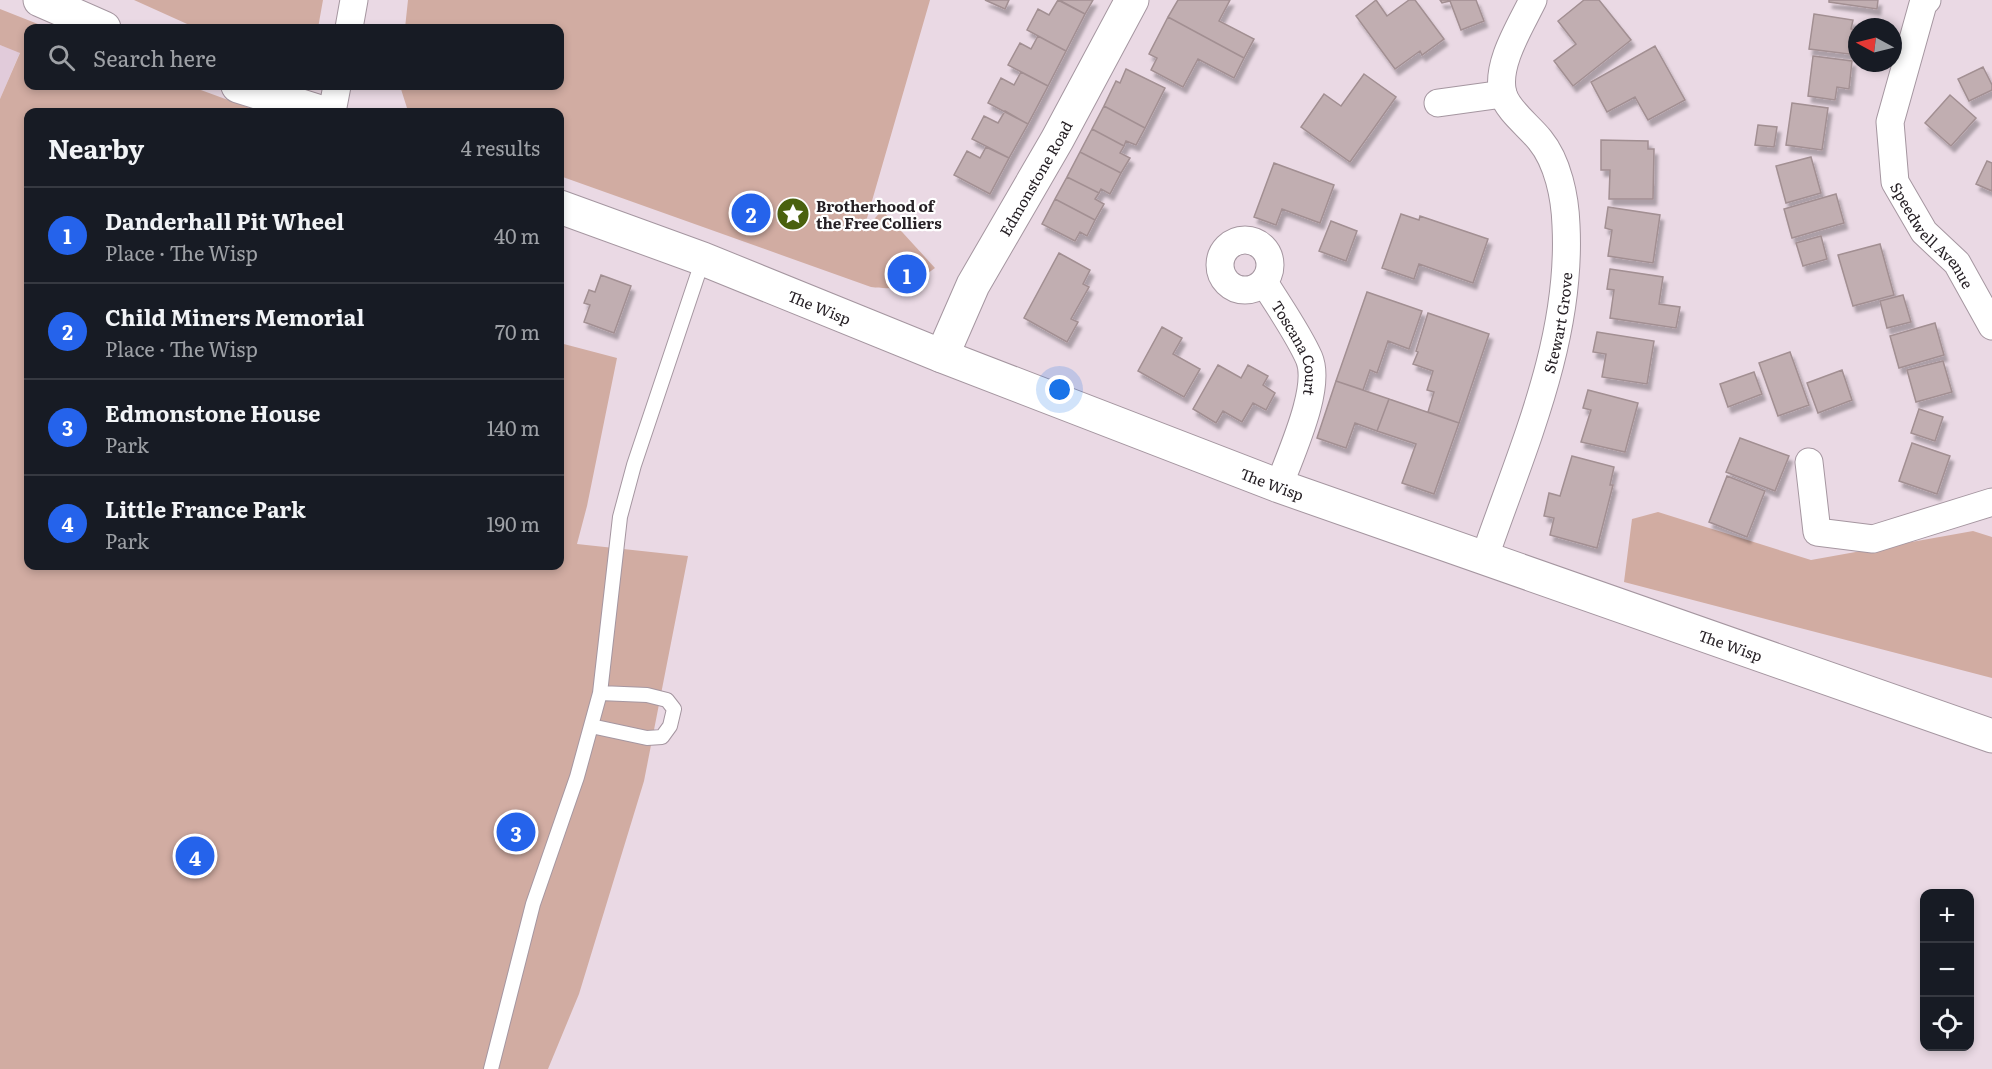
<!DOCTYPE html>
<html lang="en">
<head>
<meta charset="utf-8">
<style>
	body { margin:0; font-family:Literata,serif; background:#242831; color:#f1f3f6 }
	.controls { position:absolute; right:18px; bottom:18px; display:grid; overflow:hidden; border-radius:12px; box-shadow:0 3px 9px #0003 }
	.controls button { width:54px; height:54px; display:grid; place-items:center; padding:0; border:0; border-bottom:2px solid #363941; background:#171b24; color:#f1f3f6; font:30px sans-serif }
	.compass { position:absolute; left:1848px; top:18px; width:54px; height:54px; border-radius:50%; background:#171b24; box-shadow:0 3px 9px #0003; rotate:277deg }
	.you { position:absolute; left:1060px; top:390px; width:21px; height:21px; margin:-15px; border:4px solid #fff; border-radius:50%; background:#1a73e8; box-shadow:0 0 0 9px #1a73e833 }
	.badge { display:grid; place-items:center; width:39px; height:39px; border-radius:50%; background:#2563eb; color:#fff; font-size:20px; font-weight:700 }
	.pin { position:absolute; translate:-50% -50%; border:3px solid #fff; box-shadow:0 2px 6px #0006 }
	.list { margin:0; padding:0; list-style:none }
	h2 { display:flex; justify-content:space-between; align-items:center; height:78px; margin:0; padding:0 24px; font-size:26px }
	h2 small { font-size:20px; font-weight:400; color:#9ea1a6 }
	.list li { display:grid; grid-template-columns:39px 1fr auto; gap:18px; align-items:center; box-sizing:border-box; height:96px; padding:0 24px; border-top:2px solid #363941 }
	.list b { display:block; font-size:22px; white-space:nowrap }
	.list p { margin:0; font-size:20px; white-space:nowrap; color:#9ea1a6 }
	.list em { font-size:20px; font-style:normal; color:#9ea1a6 }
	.icon { flex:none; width:33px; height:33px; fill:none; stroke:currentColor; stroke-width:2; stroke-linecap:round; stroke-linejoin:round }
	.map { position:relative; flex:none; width:1992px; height:1069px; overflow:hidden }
	.search { position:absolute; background:#171b24; box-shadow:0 3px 9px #0003; left:24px; top:24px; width:540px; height:66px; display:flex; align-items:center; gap:15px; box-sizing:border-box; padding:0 21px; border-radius:12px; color:#9ea1a6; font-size:22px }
	.panel { position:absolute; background:#171b24; box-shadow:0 3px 9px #0003; left:24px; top:108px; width:540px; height:462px; border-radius:12px }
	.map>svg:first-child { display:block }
	.built { fill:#e1cbda }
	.green { fill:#d1aca2 }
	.building { fill:#c1aeb1; stroke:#a28f92; stroke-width:1.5; filter:url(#shadow) }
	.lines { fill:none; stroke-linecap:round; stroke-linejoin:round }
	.lane-casing { stroke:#a596a0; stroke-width:16 }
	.street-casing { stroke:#a596a0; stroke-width:29 }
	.secondary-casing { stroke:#a596a0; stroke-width:35 }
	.lane { stroke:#fff; stroke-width:14 }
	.street { stroke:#fff; stroke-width:27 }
	.secondary { stroke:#fff; stroke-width:33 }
	.labels { text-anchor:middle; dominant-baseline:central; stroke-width:4.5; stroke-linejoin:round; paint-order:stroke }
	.street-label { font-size:15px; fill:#262025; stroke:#fff }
	.poi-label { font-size:15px; font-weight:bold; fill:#262025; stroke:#fff; text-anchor:start }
</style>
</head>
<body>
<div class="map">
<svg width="1992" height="1069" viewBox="0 0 1992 1069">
	<defs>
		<filter id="shadow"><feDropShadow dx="3.5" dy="6" stdDeviation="1.5" flood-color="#0004"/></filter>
	</defs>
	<rect width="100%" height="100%" fill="#ead9e4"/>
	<path class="built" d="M0,45L20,52L0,99Z"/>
	<path class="green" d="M134,0H323L318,28H196Z
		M408,0H930L863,232L882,210L935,268C912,285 900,291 871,287L560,176V112H416L407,108L400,86H560V28H405Z
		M0,9L48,28H28V86H190L261,112H28V566H560V343L617,358L587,506L577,544L688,556L644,781L579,994L548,1069H0V99L20,53L0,45Z
		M1658,512L1811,560L1973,531L1992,537V678L1624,582L1632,519Z"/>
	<path class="building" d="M985,0H1009L1005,9Z
		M1058,0L1085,14L1066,51L1027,30L1038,9L1049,15Z
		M1059,0H1093L1085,14Z
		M1178,0H1230L1219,21L1254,39L1244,58L1168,17Z
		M1376,0L1387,16L1409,0H1415L1444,39L1422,55L1420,51L1395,69L1356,16Z
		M1440,0H1476L1484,21L1461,30L1450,1L1442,3Z
		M1584,0H1599L1631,40L1573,86L1554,61L1576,44L1558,21Z
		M1829,0H1878L1877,9L1829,2Z
		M1814,14L1853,20L1851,29L1857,30V55L1809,49Z
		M1168,17L1244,58L1234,78L1198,59L1183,87L1151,70L1157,58L1149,54Z
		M1038,36L1066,51L1048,86L1008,65L1020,43L1031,49Z
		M1655,46L1685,100L1648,120L1635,97L1607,112L1591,82Z
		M1813,56L1852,61L1849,89L1837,87L1835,100L1808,96Z
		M1983,67L1992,85V90L1969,101L1958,79Z
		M1126,69L1165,88L1145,128L1104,106L1116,81L1120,83Z
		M1021,72L1048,86L1028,124L988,103L1001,78L1014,85Z
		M1364,74L1396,97L1350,162L1301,127L1324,94L1341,106Z
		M1950,95L1976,118L1951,146L1925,123Z
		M1792,103L1828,108L1822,150L1786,145Z
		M1104,106L1145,128L1136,145L1126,141L1124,146L1092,129Z
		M1005,111L1028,124L1009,158L972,139L984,116L998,123Z
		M1758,125L1777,127L1774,147L1755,145Z
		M1092,129L1124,146L1120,153L1130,158L1121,173L1080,152Z
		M1601,140L1648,141V149H1654L1653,199H1609L1610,170H1601Z
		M986,147L1009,158L990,194L954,175L967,151L980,158Z
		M1080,152L1121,173L1110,194L1101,189L1099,193L1067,177Z
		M1811,157L1821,193L1786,203L1776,166Z
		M1987,161L1992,163V191L1976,184Z
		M1274,163L1334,185L1320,223L1282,209L1276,225L1254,217Z
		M1067,177L1099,193L1095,199L1104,204L1095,220L1055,199Z
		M1836,194L1844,223L1792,238L1784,209Z
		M1055,199L1095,220L1087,236L1080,232L1075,241L1042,224Z
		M1608,207L1660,215L1653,263L1608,256L1612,230L1605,228Z
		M1401,214L1419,220L1420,216L1488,239L1473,283L1419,264L1414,279L1382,268Z
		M1331,221L1357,231L1346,261L1319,251Z
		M1821,236L1827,259L1803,266L1796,243Z
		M1880,244L1894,295L1853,306L1838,255Z
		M1059,253L1090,270L1083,284L1089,287L1071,319L1078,322L1067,342L1024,318Z
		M1610,269L1663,277L1659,304L1680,307L1676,328L1610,318L1614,290L1607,289Z
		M601,275L631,286L614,333L584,322L590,305L584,303L589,290L595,292Z
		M1367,292L1422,311L1409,349L1388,341L1377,373L1370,370L1363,390L1336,381Z
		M1903,295L1911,322L1887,328L1880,301Z
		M1428,313L1489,334L1459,423L1428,412L1434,392L1427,390L1433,371L1413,364L1418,352L1416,351Z
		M1935,323L1944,355L1899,368L1890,336Z
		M1162,327L1182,338L1173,354L1200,369L1184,397L1138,371Z
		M1597,332L1654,341L1647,384L1602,377L1606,354L1593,352Z
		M1790,352L1809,405L1778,416L1759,363Z
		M1943,361L1952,392L1916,402L1907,370Z
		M1218,365L1241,378L1248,365L1268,376L1263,385L1275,393L1266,410L1253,403L1242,422L1223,411L1216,423L1193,409Z
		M1842,370L1852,400L1818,413L1807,383Z
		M1754,372L1762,394L1728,407L1720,384Z
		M1336,381L1389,399L1377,431L1355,423L1346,448L1317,438Z
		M1588,390L1638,403L1625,452L1581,442L1591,410L1583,408Z
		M1389,399L1459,423L1434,494L1402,483L1416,444L1377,431Z
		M1919,409L1943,417L1935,441L1911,433Z
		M1740,438L1789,456L1775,491L1726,472Z
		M1912,443L1950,456L1937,494L1899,481Z
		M1572,456L1614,467L1610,485H1613L1597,548L1550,535L1554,518L1544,516L1549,493L1560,496Z
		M1727,476L1765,491L1747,537L1709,522Z"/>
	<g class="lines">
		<defs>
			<path id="lane" d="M591,726L647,738L662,737L670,726L674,709L667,700L647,695L600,693
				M491,1069L533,904L577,777L600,693L620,517L634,465L703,259"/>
			<g id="street">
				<path id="s1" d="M1927,0L1923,4L1890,122L1895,182L1924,232L1957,263L1992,326"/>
				<path d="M349,28L354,0"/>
				<path d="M1438,103L1503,94"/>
				<path d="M332,112L337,86"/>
				<circle cx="1245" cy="265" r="25"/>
				<path id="s2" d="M1264,282C1278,305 1298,333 1309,358C1322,388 1290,455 1279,486"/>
				<path d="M1809,462L1817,532L1873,539L1992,502"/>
				<path id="s3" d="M1484,559C1521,451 1572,342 1566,225C1565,197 1558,162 1540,140C1529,126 1508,111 1503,94C1495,65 1521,25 1533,0"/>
			</g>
			<g id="secondary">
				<path d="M40,0L104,28"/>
				<path d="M238,86L320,112"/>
				<path id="s4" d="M560,207L703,259L942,356L1279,486L1992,736"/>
				<path id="s5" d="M942,356L973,285L1057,140L1132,0"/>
			</g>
		</defs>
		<use href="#lane" class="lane-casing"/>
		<use href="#street" class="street-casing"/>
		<use href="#secondary" class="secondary-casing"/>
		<use href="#lane" class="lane"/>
		<use href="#street" class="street"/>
		<use href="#secondary" class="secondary"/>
	</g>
	<defs>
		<symbol id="sight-disc" viewBox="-11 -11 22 22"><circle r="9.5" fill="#4a610e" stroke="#fff"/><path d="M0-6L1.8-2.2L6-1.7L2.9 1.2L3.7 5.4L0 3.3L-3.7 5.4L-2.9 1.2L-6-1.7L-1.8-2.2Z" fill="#fff"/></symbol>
	</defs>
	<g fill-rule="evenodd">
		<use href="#sight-disc" x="774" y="195" width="38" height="38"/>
	</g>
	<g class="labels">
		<g class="street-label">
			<text stroke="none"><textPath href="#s5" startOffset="201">Edmonstone Road</textPath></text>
			<text stroke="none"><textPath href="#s1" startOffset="254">Speedwell Avenue</textPath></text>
			<text stroke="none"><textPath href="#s4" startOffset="278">The Wisp</textPath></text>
			<text stroke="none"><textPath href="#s3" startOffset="248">Stewart Grove</textPath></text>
			<text stroke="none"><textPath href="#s2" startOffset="75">Toscana Court</textPath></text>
			<text stroke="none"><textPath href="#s4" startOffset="764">The Wisp</textPath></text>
			<text stroke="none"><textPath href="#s4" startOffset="1250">The Wisp</textPath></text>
		</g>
		<g class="poi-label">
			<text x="816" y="205">Brotherhood of<tspan x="816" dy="17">the Free Colliers</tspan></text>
		</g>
	</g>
</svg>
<div class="controls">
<button>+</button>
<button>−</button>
<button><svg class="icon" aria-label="locate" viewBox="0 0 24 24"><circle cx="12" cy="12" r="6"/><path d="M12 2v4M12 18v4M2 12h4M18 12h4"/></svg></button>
</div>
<svg class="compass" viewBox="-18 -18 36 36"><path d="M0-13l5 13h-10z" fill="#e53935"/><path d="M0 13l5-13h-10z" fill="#9ea1a6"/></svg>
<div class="you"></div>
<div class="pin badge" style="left:907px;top:274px">1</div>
<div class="pin badge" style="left:751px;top:213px">2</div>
<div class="pin badge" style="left:516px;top:832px">3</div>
<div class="pin badge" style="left:195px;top:856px">4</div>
<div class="search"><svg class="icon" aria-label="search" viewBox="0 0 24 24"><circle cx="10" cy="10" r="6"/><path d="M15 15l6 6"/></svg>Search here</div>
<section class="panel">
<h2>Nearby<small>4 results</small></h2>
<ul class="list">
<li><span class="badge">1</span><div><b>Danderhall Pit Wheel</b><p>Place · The Wisp</p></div><em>40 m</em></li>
<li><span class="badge">2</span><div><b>Child Miners Memorial</b><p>Place · The Wisp</p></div><em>70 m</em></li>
<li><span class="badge">3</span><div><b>Edmonstone House</b><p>Park</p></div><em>140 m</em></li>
<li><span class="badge">4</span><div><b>Little France Park</b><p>Park</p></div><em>190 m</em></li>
</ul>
</section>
</div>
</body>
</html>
